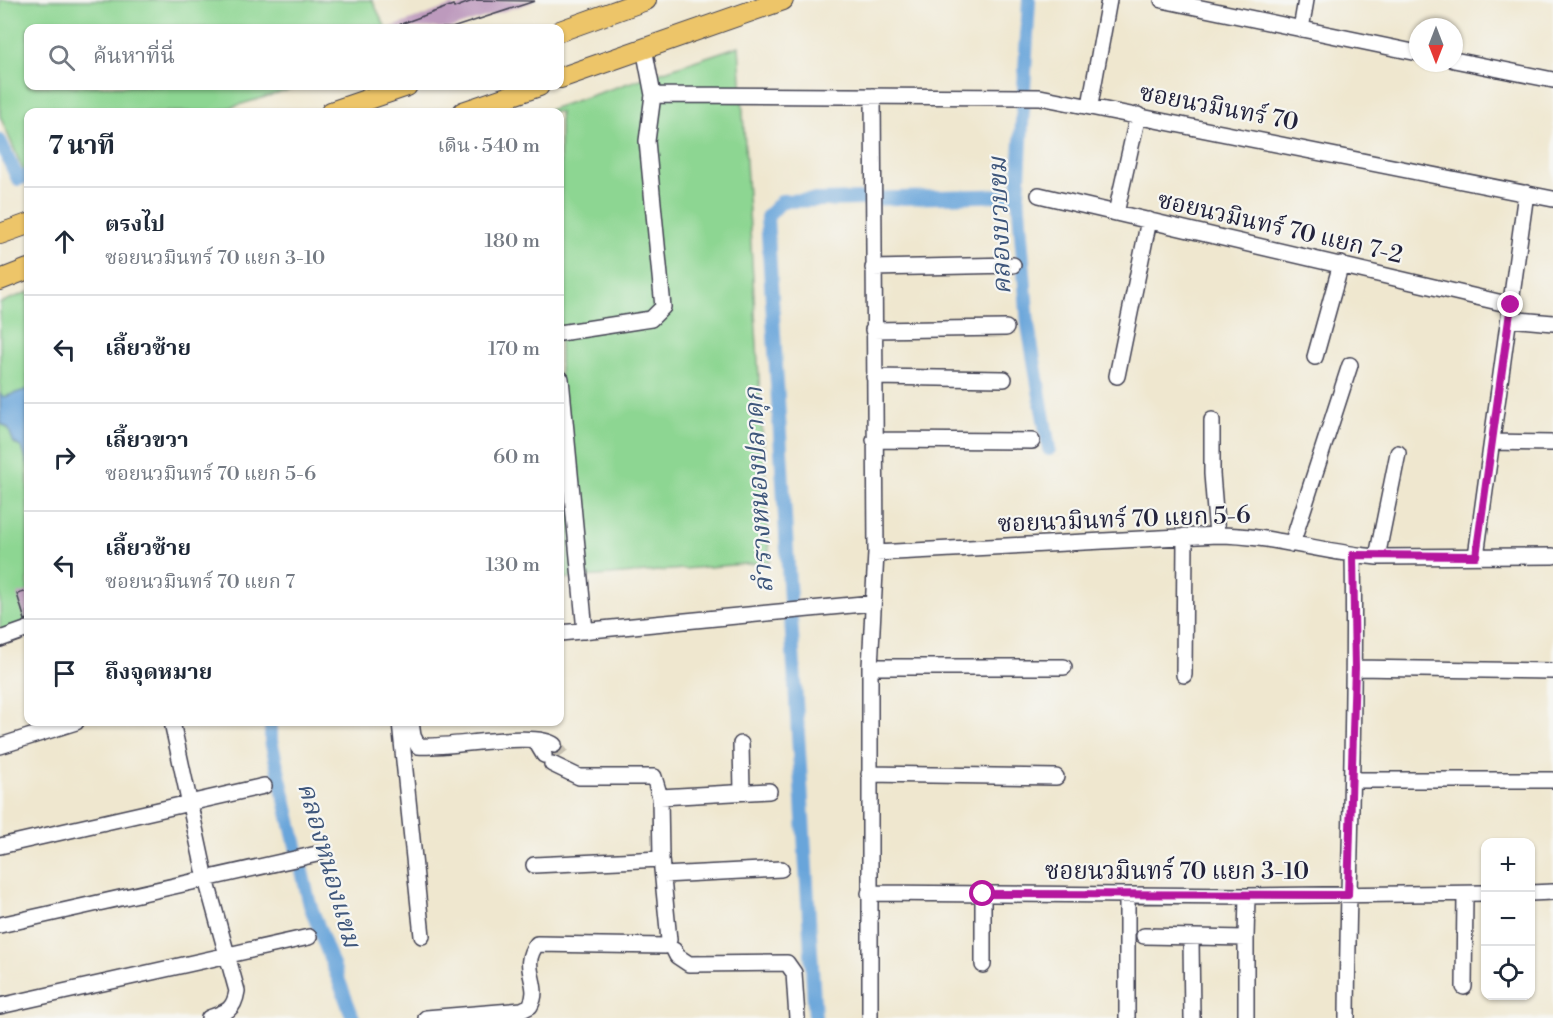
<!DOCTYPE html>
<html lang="th">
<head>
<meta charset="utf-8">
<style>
	body { margin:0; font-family:"Libre Bodoni","Noto Serif Thai",serif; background:#f6f6f7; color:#1f2937 }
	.controls { position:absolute; right:18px; bottom:18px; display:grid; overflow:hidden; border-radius:12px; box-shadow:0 2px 4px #0004 }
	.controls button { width:54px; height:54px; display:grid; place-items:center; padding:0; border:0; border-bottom:2px solid #e0e1e3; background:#fff; color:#1f2937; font:30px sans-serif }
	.compass { position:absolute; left:1409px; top:18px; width:54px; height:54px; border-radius:50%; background:#fff; box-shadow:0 2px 4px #0004; rotate:180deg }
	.stop { position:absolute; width:18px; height:18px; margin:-14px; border:4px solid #b5179e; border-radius:50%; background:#fff }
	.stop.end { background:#b5179e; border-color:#fff; box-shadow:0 2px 6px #0008 }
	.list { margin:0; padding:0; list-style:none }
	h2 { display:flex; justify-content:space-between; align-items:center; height:78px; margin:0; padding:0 24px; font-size:26px }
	h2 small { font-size:20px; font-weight:400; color:#747a83 }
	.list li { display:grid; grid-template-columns:39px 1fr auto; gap:18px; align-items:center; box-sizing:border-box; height:108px; padding:0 24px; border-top:2px solid #e0e1e3 }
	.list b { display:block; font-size:22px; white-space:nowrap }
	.list p { margin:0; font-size:20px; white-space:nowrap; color:#747a83 }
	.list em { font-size:20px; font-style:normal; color:#747a83 }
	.icon { flex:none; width:33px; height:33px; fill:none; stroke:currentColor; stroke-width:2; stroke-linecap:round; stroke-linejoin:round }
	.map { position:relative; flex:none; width:1553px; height:1018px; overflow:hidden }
	.search { position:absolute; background:#fff; box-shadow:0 2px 4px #0004; left:24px; top:24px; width:540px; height:66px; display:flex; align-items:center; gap:15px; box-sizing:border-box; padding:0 21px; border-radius:12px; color:#747a83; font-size:22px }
	.panel { position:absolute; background:#fff; box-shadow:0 2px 4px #0004; left:24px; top:108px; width:540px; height:618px; border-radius:12px }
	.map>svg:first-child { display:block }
	.green { fill:#8dd692; stroke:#587c66; stroke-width:1.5 }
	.water { fill:#69a5da; stroke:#46648a; stroke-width:1.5 }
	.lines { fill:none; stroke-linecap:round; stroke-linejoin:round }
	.canal { stroke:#69a5da; stroke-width:14 }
	.building { fill:#bd9abd }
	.minor-tunnel { stroke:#c6c0b1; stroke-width:15; stroke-dasharray:15 8; stroke-linecap:butt }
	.minor-casing { stroke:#414051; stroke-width:18 }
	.major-casing { stroke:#414051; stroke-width:22 }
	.minor { stroke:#fff; stroke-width:15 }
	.major { stroke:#edc569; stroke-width:20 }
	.route { stroke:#b5179e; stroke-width:8 }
	.labels { text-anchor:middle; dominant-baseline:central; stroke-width:4.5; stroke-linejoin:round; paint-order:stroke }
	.street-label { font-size:24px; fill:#22223b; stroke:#f6f6f2 }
	.water-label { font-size:26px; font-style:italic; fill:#3e567b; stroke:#f6f6f2 }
</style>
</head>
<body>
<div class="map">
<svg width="1553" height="1018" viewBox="0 0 1553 1018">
	<rect width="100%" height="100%" fill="#f6f6f2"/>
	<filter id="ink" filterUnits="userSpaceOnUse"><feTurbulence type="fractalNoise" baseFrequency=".0167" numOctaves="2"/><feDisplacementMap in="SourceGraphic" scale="12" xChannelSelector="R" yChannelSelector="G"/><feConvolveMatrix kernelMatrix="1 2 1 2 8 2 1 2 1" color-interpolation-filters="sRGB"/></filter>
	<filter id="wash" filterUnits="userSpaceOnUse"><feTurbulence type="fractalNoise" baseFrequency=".008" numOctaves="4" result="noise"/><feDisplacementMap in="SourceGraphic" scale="24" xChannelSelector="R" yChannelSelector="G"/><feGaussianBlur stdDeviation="1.35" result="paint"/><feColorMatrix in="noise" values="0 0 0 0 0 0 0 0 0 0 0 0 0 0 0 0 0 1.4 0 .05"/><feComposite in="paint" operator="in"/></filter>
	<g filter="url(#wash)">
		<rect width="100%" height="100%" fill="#efe7cf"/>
		<path class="green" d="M0,0H372L386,28H28V86H302L215,112H28V170L24,172L0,116Z
			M739,46L770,562L560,579V112H542Z
			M28,292V625L0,634V303Z"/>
		<path class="water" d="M28,389V465L22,448L14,443L8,428L0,423V394L4,397Z"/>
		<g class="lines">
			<path class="canal" d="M1029,0L1018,195L1028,325L1049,449
				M0,141L18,179L28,176
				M271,722V741L310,905L353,1018
				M815,1018L767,217L782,201L1018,195"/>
		</g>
		<g id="blocks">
			<path class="building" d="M475,0L535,1L452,28H390L453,5L454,8Z
				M28,591V619L25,620L17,594Z"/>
		</g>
	</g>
	<g filter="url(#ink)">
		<use href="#blocks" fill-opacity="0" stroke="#414051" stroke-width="1.5"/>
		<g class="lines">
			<path class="minor-tunnel" d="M554,745L562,755"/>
			<defs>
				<path id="minor" d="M1162,0L1418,53
					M1301,29L1306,0
					M1454,60L1553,80
					M653,95L1040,97L1553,199
					M1090,105L1109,0
					M1039,195L1511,305
					M1116,213L1138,115
					M873,268L1013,265
					M1509,319L1553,323
					M873,330L1006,328
					M560,333L651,319L663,307L647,141L653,95L644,48
					M1315,357L1341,264
					M1117,376L1149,220
					M874,377L1004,379
					M561,379L585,631
					M1212,420V474L1217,535
					M874,440L1032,441
					M1492,442L1553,443
					M1292,544L1350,365
					M876,553L1217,535C1271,535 1324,553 1377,557L1553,556
					M1476,556L1526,193
					M1377,557L1398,453
					M560,633L873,603
					M0,639L28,629
					M870,667H1064
					M1355,668L1553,671
					M1184,675L1185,536
					M172,722L206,879L237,991C234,1010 227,1012 209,1018
					M400,722L422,936
					M411,722L413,736L418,746C447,749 536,730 554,745
					M535,740L544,755
					M741,744L742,792
					M0,746L76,722
					M552,764L579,777H654L660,797L661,859L669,940
					M869,774L1056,777
					M1352,780H1553
					M660,797L769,791
					M0,846L264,786
					M534,865L661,859
					M663,875L781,869
					M869,893L1247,896L1486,893
					M983,893V965
					M1530,893L1553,892
					M0,925L317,854
					M1144,936L1246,938V1018
					M1246,938L1247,896
					M1191,939L1192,1018
					M674,950L677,956L689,964L787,963L794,973L797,1018
					M1464,987L1465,894
					M0,1006L309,937
					M426,1018L522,1010L530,1006C543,985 518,967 537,944L665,946
					M870,1018V667L876,553L873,96
					M1127,1018V895
					M1347,1018C1348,863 1356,709 1353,555"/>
				<path id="major" d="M560,31L646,0
					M560,78L783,0
					M331,112L407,86
					M463,112L539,86
					M0,234L28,224
					M0,280L28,269"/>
			</defs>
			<use href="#minor" class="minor-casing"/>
			<use href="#major" class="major-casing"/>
			<use href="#minor" class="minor"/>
			<use href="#major" class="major"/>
		</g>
	</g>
	<g class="lines" filter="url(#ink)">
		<path class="route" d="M983,894L1348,895L1355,668L1353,555L1476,556L1511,305"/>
	</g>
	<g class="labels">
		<g class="street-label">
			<text transform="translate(1219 108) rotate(11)">ซอยนวมินทร์ 70</text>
			<text transform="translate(1280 228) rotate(13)">ซอยนวมินทร์ 70 แยก 7-2</text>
			<text transform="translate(1124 520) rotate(-2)">ซอยนวมินทร์ 70 แยก 5-6</text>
			<text x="1177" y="872">ซอยนวมินทร์ 70 แยก 3-10</text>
		</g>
		<g class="water-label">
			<text transform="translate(1000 226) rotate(-92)">คลองบวบขม</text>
			<text transform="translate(759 490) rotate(-93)">ลำรางหนองปลาดุก</text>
			<text transform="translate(329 865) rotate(74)">คลองหนองแขม</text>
		</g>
	</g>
</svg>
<div class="controls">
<button>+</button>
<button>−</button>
<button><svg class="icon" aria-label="locate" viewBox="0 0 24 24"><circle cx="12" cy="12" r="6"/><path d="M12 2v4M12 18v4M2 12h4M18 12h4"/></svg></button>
</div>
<svg class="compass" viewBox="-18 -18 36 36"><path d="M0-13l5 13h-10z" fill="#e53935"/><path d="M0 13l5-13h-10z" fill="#747a83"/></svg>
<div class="stop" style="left:983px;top:894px"></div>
<div class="stop end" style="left:1511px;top:305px"></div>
<div class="search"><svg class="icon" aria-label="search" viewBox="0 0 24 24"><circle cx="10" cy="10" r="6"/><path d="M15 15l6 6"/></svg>ค้นหาที่นี่</div>
<section class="panel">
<h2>7 นาที<small>เดิน · 540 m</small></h2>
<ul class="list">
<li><svg class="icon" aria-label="ahead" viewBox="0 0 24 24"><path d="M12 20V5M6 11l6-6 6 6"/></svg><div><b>ตรงไป</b><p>ซอยนวมินทร์ 70 แยก 3-10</p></div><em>180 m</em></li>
<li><svg class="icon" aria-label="left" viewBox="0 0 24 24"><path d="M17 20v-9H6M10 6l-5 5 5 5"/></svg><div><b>เลี้ยวซ้าย</b></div><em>170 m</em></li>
<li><svg class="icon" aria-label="right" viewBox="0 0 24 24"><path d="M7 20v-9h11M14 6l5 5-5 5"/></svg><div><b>เลี้ยวขวา</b><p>ซอยนวมินทร์ 70 แยก 5-6</p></div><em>60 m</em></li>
<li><svg class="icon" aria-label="left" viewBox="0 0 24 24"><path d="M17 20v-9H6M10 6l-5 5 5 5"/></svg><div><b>เลี้ยวซ้าย</b><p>ซอยนวมินทร์ 70 แยก 7</p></div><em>130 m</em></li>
<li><svg class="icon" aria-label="arrive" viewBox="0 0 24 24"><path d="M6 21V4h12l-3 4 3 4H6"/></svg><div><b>ถึงจุดหมาย</b></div></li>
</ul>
</section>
</div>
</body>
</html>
